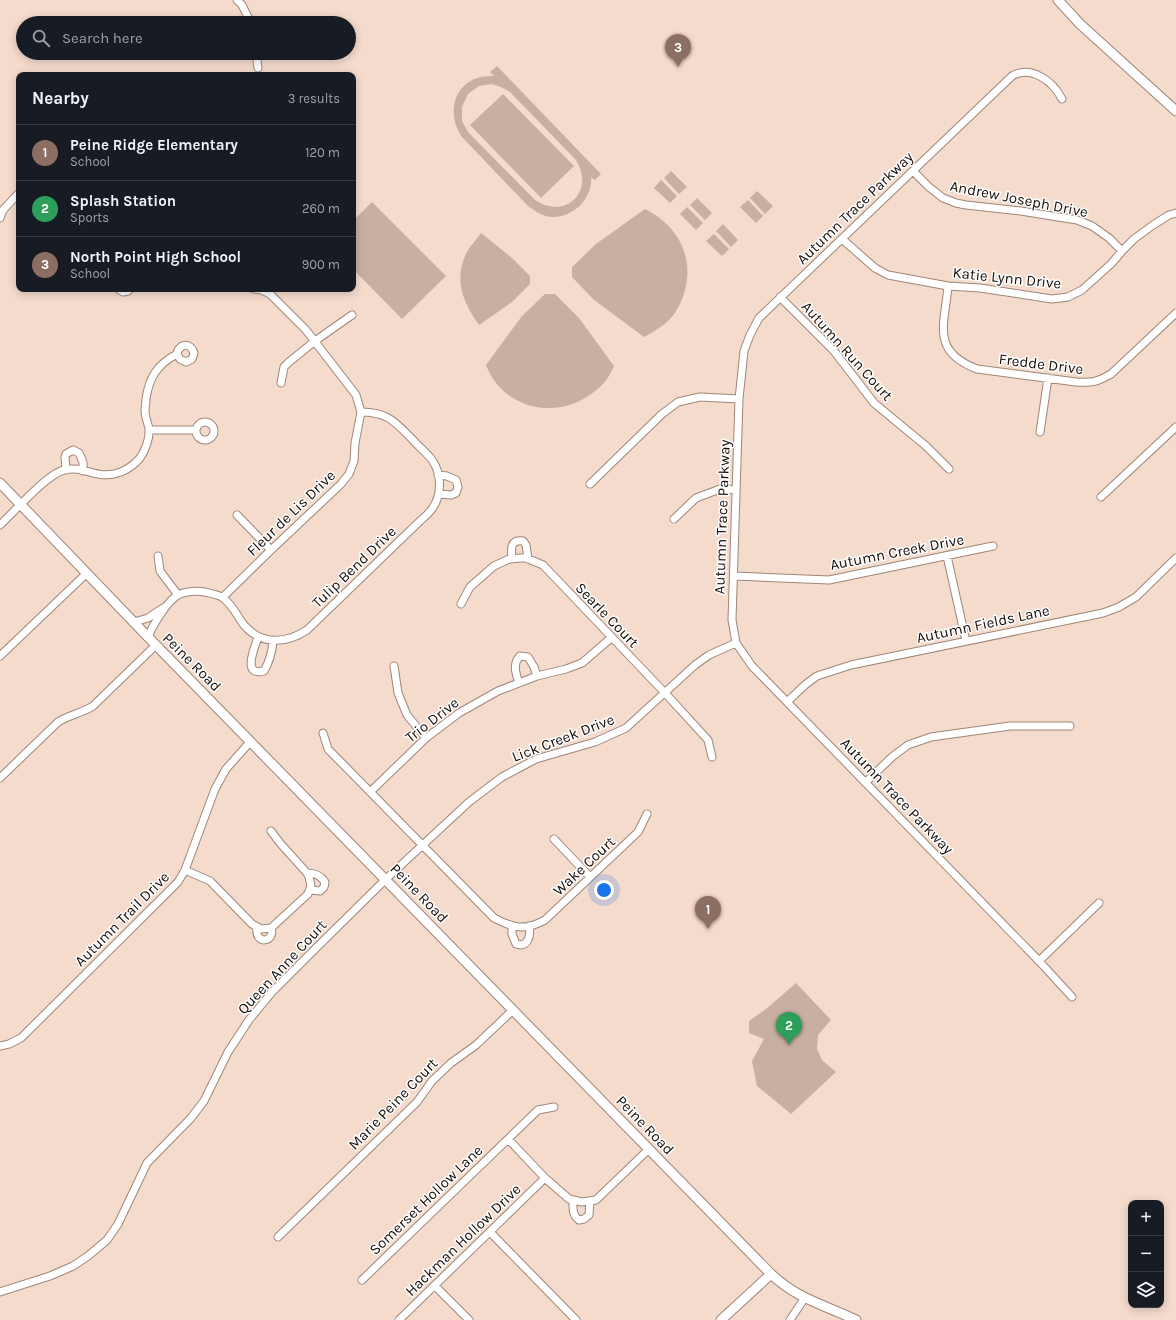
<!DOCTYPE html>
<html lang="en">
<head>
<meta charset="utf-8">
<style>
	body { margin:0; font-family:Karla,sans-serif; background:#242831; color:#f1f3f6 }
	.controls { position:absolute; right:12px; bottom:12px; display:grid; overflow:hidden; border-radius:8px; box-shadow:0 2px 10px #0003 }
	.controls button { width:36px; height:36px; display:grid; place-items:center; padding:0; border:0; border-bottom:1px solid #363941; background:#171b24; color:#f1f3f6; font:20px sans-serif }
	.you { position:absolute; left:604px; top:890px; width:14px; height:14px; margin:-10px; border:3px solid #fff; border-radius:50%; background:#1a73e8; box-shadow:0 0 0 6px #1a73e833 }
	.badge { display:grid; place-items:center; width:26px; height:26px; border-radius:50%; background:#1a7da9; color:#fff; font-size:13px; font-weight:700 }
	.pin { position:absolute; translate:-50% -33px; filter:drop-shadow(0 1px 2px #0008) }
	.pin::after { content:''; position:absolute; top:21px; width:14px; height:12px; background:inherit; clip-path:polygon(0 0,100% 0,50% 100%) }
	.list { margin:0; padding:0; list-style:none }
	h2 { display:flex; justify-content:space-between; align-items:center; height:52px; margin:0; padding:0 16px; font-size:17px }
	h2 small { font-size:13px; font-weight:400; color:#9ea1a6 }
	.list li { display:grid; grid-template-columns:26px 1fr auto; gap:12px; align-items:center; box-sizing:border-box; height:56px; padding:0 16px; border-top:1px solid #363941 }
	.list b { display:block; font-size:15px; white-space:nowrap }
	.list p { margin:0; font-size:13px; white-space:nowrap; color:#9ea1a6 }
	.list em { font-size:13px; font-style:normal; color:#9ea1a6 }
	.icon { flex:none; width:22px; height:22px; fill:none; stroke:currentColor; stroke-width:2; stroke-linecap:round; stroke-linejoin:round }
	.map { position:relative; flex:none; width:1176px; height:1320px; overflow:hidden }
	.search { position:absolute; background:#171b24; box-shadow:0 2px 10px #0003; left:16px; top:16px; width:340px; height:44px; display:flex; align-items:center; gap:10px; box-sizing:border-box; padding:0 14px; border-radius:22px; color:#9ea1a6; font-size:15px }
	.panel { position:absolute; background:#171b24; box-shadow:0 2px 10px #0003; left:16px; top:72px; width:340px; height:220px; border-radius:8px }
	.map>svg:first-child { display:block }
	.green { fill:#c9afa1; fill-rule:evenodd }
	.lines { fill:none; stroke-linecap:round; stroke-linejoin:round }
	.minor-casing { stroke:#9e8679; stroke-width:9 }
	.tertiary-casing { stroke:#9e8679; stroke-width:11 }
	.minor { stroke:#fff; stroke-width:7 }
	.tertiary { stroke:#fff; stroke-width:9 }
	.labels { text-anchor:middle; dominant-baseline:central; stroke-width:3; stroke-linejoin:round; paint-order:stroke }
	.street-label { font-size:15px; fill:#170e09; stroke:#fff }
</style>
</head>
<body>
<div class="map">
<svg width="1176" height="1320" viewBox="0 0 1176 1320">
	<rect width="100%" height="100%" fill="#f5dbcc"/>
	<path class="green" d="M497,66L601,174L595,180L591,177C593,198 574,217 553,217C543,217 535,211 528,206L462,137C447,115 452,84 481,77C485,76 490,76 494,76L490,72ZM491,84L501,87L510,92L575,159C597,190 565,222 534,199L468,132L462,121V107L468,94L479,86Z
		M503,94L574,166L541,198L470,125Z
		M671,171L687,187L679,194L664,178Z
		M661,180L677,196L670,203L654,188Z
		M757,191L773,206L765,214L750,198Z
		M697,198L712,213L705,220L690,205Z
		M748,200L763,216L756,223L740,207Z
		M372,202L446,276L402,319L353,269V221Z
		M687,207L703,223L696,230L680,214Z
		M645,209C677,225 694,255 685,290C682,301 677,312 669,320C662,327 653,332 644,337L593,299L572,277V267L596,244Z
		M723,224L738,240L731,247L716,231Z
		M481,233L512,258L530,276V284L512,302L479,325C464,304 454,282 465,256C468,248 476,240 481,233Z
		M714,234L729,249L722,256L706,241Z
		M545,294H555L579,318L614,366C609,378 602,387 591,394C555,421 502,408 486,365L522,316Z
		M796,983L831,1020L818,1035L817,1049L822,1060L836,1072L791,1114L757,1086L752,1061L764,1039L749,1033V1021L766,1009Z"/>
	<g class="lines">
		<defs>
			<path id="minor" d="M237,0L242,5L251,23
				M256,53L258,68
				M1062,99C1053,81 1031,65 1012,76L759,318L750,335L744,351L739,399L732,620L736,643L752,666L1039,961L1072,997
				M913,171L929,187L943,198L956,203L966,205L1021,211L1077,220L1092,226L1109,238L1122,251
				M0,218L3,210L19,193
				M842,239L875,268L888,275L948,286L980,288L1052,299L1068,297L1082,290L1111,264L1123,250L1134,239L1153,225L1169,215L1176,213
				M948,286C945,324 930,351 977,369L1076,382C1093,383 1097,382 1111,374L1176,313
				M118,289L123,292L128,291L130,289
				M780,297L834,351L874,403L926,446L949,469
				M281,383L284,367L289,362L315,341L352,315
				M196 431a9 9 0 1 1 18 0a9 9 0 1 1-18 0Z
				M149,430H196
				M1040,432L1048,378
				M66,470L65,457L66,454L73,450L79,453L83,462V471
				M438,475L447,476L456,480L458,487L456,493L451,495L439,494
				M590,484L662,414L678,402L700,397L739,399
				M1101,497L1176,427
				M237,515L271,550
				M674,519L696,498L720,489L736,490
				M0,525C14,512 47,474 64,470C86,465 96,481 121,472C128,469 135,464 140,458C145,451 150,438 149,429C148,423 145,417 145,411C145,407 146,403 146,399C149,377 158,364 177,354L178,350L182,346C188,344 192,347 194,353L192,359L186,362L180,359L177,354
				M158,556L160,571L178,595
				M947,556L966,641
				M512,559C511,549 510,539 523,541L526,545L528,559
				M734,576L829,580L993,546
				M223,597L271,550L341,484L349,474L354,461L355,443L361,412L356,395L306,330L270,294L262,290L254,289
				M461,604L470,587L494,566L509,559L521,558H526L543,565L665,693L708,740L712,757
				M134,622L148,618L163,608
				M148,637C153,625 167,601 178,595C186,591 200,590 209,593C213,594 220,595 223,598C232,604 237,616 244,625C261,645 286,644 307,630L421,520C425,517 429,513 432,509C442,495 442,474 432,460C427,453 419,447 413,440C395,422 388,412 361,412
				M258,637C255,647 241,677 264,671C270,661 272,652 273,641
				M0,656L87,573
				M394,666L398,693L407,715L426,738
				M519,683C516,674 512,664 520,656L528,657L534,667L537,676
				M788,701L806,684L817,676L851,665L1103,613L1119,607L1136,597L1176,558
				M323,733L328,749L494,918C513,928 525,931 545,920L638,832L647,814
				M0,778L58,722C69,715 82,713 93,706L156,645
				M866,782L892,757L908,745L931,737L1010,726H1070
				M370,792L426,738L459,713L498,691L537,676L566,669L582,663L611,638
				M554,839L590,877
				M185,870L210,881L252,924L261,929L271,928L308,894L311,886L309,877L307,873L280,843L271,831
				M307,873C315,873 320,875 325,882L324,887L320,891L310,890
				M257,927C254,946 276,942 271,928
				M512,927V934L516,944C528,948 531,936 529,926
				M1039,961L1099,903
				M0,1046L9,1044L21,1038L178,882L185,870L215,789L226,769L251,741
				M508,1139L545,1178L569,1199L582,1202L596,1200L649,1149
				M573,1200C573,1208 572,1215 579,1220L584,1219L589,1215L590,1201
				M490,1232L576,1320
				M278,1237L417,1102L432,1081L451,1063L476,1045L513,1010
				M362,1280L538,1110L554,1107
				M435,1286L469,1320
				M0,1292L50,1276L73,1266L88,1256L107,1240L118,1224L147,1163L191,1118L204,1101L228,1052L249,1020L272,992L312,952L386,879L469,802L502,777L536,759L595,742L626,728L695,665L709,655L736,643
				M399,1320L545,1178
				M790,1320L804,1299"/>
			<path id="tertiary" d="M1058,0L1080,24L1176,111
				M0,483L148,637L771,1274C799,1300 823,1304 856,1320
				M721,1320L771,1274"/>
		</defs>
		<use href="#minor" class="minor-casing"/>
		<use href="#tertiary" class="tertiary-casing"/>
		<use href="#minor" class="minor"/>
		<use href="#tertiary" class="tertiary"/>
	</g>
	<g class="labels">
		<g class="street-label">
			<text transform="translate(1019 199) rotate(11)">Andrew Joseph Drive</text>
			<text transform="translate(855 208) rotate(-44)">Autumn Trace Parkway</text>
			<text transform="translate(1007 278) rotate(6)">Katie Lynn Drive</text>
			<text transform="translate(847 351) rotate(48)">Autumn Run Court</text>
			<text transform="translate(1041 364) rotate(7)">Fredde Drive</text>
			<text transform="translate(291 513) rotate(-44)">Fleur de Lis Drive</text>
			<text transform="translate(722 517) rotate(-88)">Autumn Trace Parkway</text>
			<text transform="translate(897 552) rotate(-11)">Autumn Creek Drive</text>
			<text transform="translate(354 567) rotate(-44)">Tulip Bend Drive</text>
			<text transform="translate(607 615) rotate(46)">Searle Court</text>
			<text transform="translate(983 624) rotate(-12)">Autumn Fields Lane</text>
			<text transform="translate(192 662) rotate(45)">Peine Road</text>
			<text transform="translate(432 720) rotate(-38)">Trio Drive</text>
			<text transform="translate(563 738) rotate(-21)">Lick Creek Drive</text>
			<text transform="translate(897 796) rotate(46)">Autumn Trace Parkway</text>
			<text transform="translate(584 866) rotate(-43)">Wake Court</text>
			<text transform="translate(419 893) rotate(46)">Peine Road</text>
			<text transform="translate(122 919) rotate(-45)">Autumn Trail Drive</text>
			<text transform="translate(282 967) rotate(-47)">Queen Anne Court</text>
			<text transform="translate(393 1104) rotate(-46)">Marie Peine Court</text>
			<text transform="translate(645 1125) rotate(46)">Peine Road</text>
			<text transform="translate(426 1200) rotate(-44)">Somerset Hollow Lane</text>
			<text transform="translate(463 1240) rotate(-44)">Hackman Hollow Drive</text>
		</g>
	</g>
</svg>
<div class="controls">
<button>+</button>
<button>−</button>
<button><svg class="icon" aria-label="layers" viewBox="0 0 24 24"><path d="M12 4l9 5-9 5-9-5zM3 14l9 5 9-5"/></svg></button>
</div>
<div class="you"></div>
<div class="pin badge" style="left:708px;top:929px;background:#8d6e63">1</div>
<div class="pin badge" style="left:789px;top:1045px;background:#2e9e5b">2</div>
<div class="pin badge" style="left:678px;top:67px;background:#8d6e63">3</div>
<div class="search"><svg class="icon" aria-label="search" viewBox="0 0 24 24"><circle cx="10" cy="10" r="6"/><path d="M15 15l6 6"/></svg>Search here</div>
<section class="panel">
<h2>Nearby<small>3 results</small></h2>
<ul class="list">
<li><span class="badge" style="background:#8d6e63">1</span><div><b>Peine Ridge Elementary</b><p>School</p></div><em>120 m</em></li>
<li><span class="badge" style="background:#2e9e5b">2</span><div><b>Splash Station</b><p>Sports</p></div><em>260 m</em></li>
<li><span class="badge" style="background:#8d6e63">3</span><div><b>North Point High School</b><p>School</p></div><em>900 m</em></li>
</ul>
</section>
</div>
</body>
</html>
